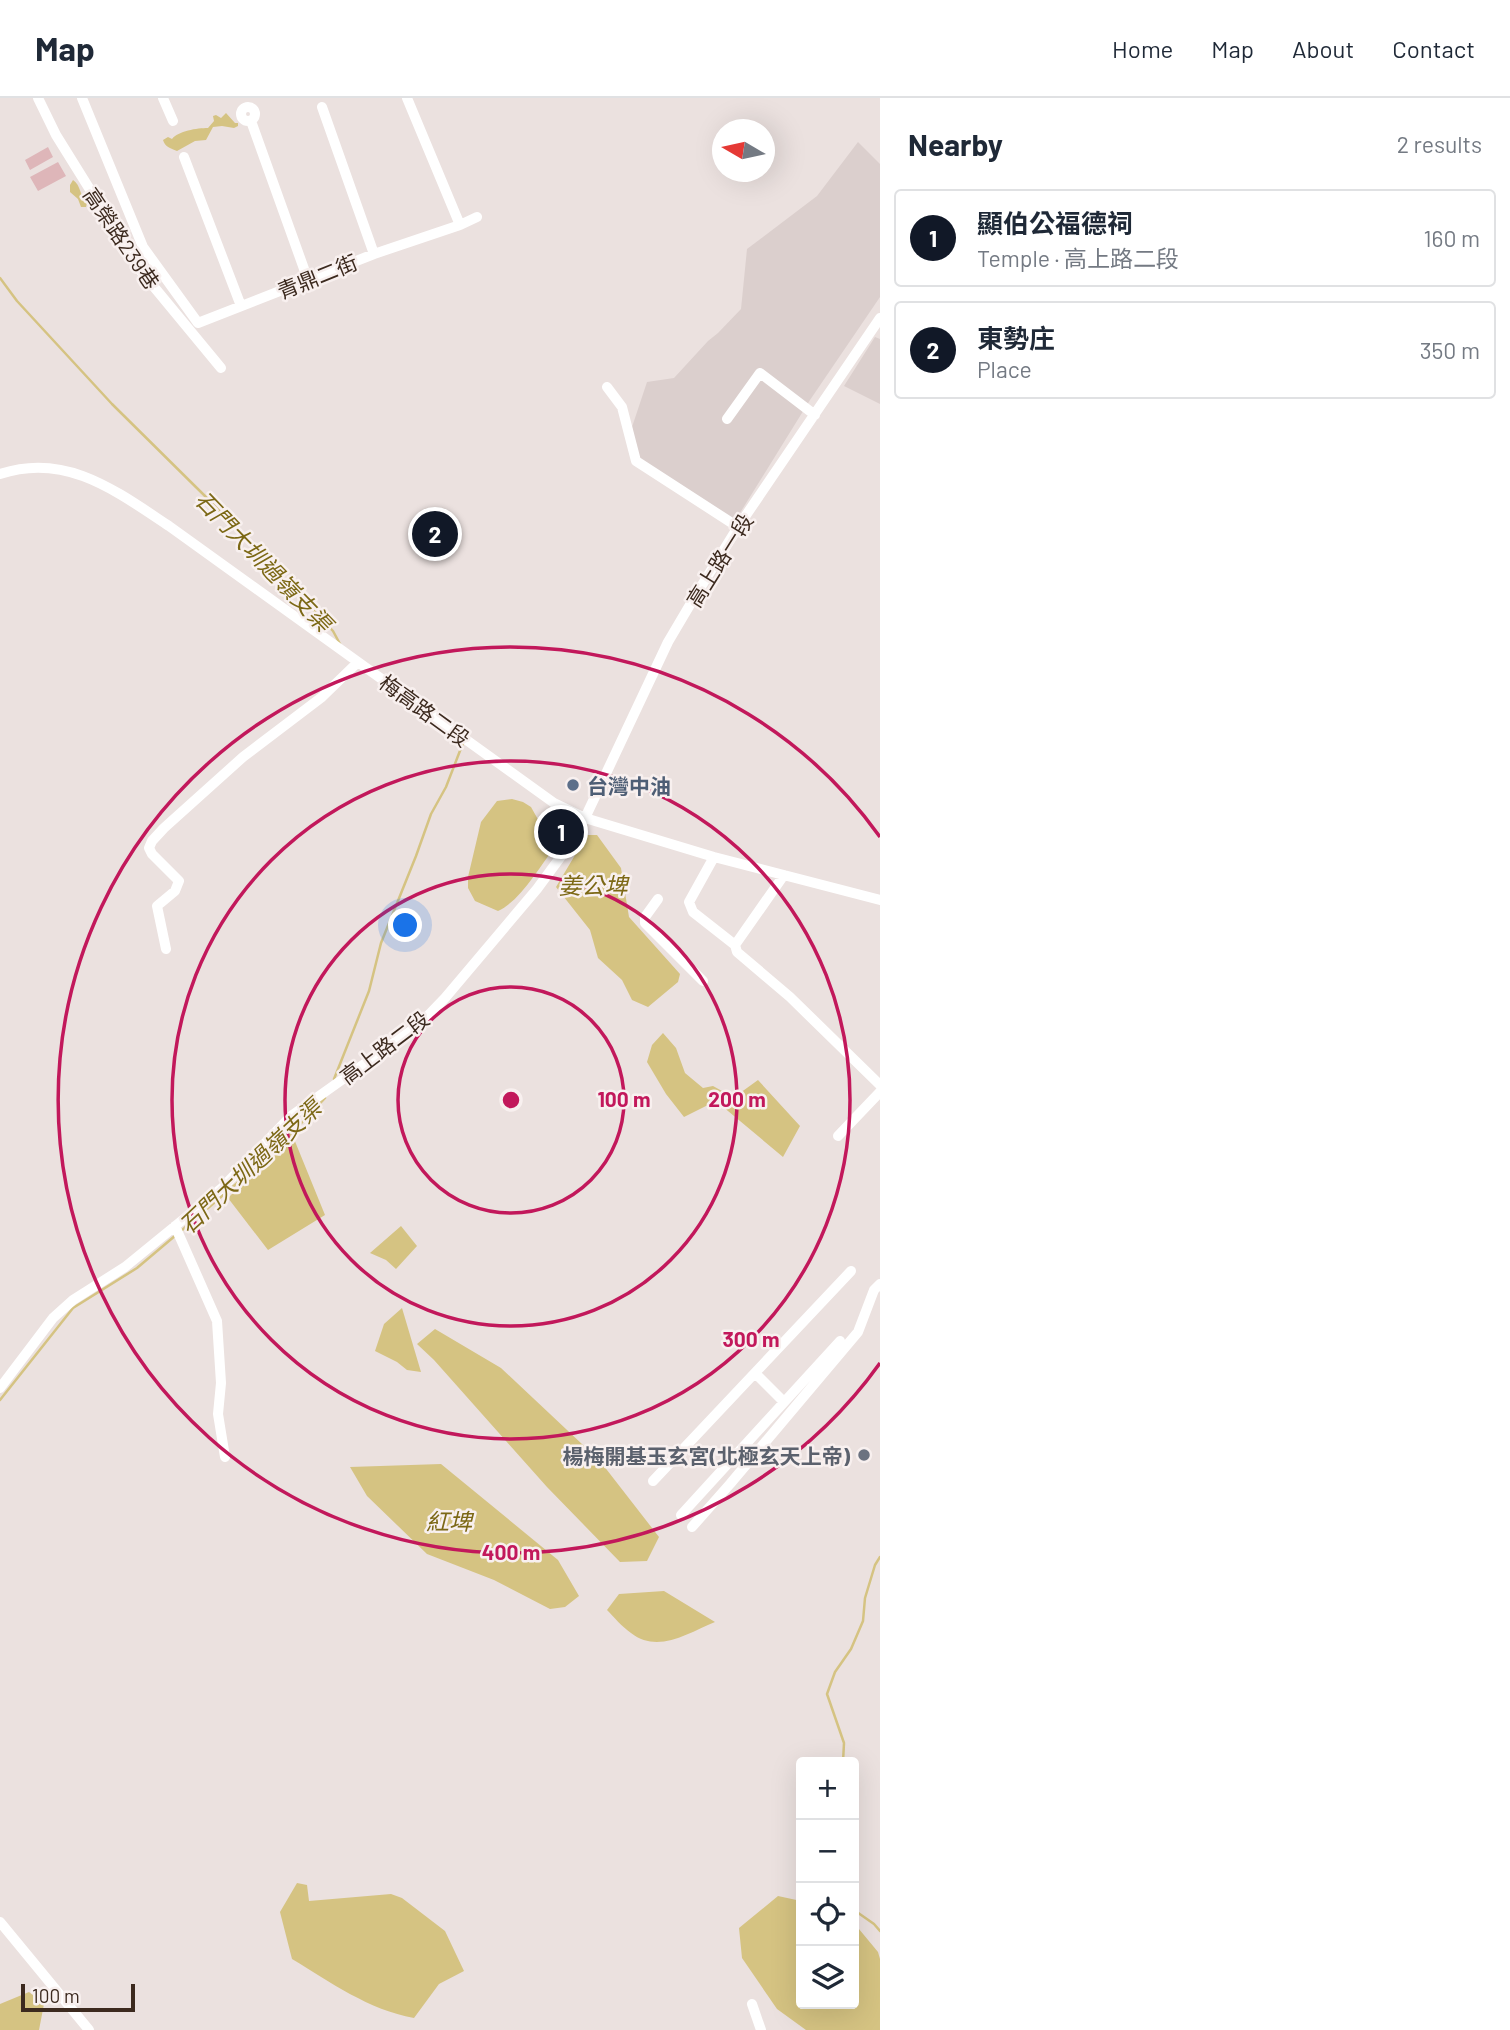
<!DOCTYPE html>
<html lang="en">
<head>
<meta charset="utf-8">
<style>
	body { margin:0; font-family:Barlow,"Noto Sans TC",sans-serif; background:#f6f6f7; color:#1f2937 }
	.controls { position:absolute; right:21px; bottom:21px; display:grid; overflow:hidden; border-radius:7px; box-shadow:0 7px 28px #0002 }
	.controls button { width:63px; height:63px; display:grid; place-items:center; padding:0; border:0; border-bottom:2px solid #e0e1e3; background:#fff; color:#1f2937; font:35px sans-serif }
	.compass { position:absolute; left:712px; top:21px; width:63px; height:63px; border-radius:50%; background:#fff; box-shadow:0 7px 28px #0002; rotate:279deg }
	.scale { position:absolute; left:21px; bottom:18px; width:114px; box-sizing:border-box; padding-left:7px; border:4px solid #3c2a1f; border-top:0; font-size:19px; line-height:24px; white-space:nowrap; color:#3c2a1f; -webkit-text-stroke:5px #f8f0ef; paint-order:stroke }
	.you { position:absolute; left:406px; top:828px; width:24px; height:24px; margin:-18px; border:5px solid #fff; border-radius:50%; background:#1a73e8; box-shadow:0 0 0 10px #1a73e833 }
	.badge { display:grid; place-items:center; width:46px; height:46px; border-radius:50%; background:#111827; color:#fff; font-size:23px; font-weight:700 }
	.pin { position:absolute; translate:-50% -50%; border:4px solid #fff; box-shadow:0 2px 7px #0006 }
	.list { margin:0; padding:0; list-style:none }
	h2 { display:flex; justify-content:space-between; align-items:center; height:91px; margin:0; padding:0 28px; font-size:30px }
	h2 small { font-size:23px; font-weight:400; color:#747a83 }
	.list li { display:grid; grid-template-columns:46px 1fr auto; gap:21px; align-items:center; box-sizing:border-box; height:98px; margin:0 14px 14px; padding:0 14px; border:2px solid #e0e1e3; border-radius:7px }
	.list b { display:block; font-size:26px; white-space:nowrap }
	.list p { margin:0; font-size:23px; white-space:nowrap; color:#747a83 }
	.list em { font-size:23px; font-style:normal; color:#747a83 }
	.icon { flex:none; width:38px; height:38px; fill:none; stroke:currentColor; stroke-width:2; stroke-linecap:round; stroke-linejoin:round }
	.map { position:relative; flex:none; width:880px; height:1932px; overflow:hidden }
	header { display:flex; align-items:center; gap:42px; box-sizing:border-box; height:98px; padding:0 35px; background:#fff; border-bottom:2px solid #e0e1e3 }
	header strong { font-size:33px }
	nav { display:flex; gap:38px; margin-inline-start:auto; font-size:24px }
	main { display:flex }
	aside { flex:1; background:#fff }
	.map>svg:first-child { display:block }
	.built { fill:#dbcfcd }
	.green { fill:#deb6b9 }
	.water { fill:#d5c382 }
	.lines { fill:none; stroke-linecap:round; stroke-linejoin:round }
	.stream { stroke:#d5c382; stroke-width:2.5 }
	.minor { stroke:#fff; stroke-width:10 }
	.ring { fill:none; stroke:#c2185b; stroke-width:3.5 }
	.service-dot { fill:#5c6f8a; stroke:#f8f0ef; stroke-width:2.5 }
	.worship-dot { fill:#6b7280; stroke:#f8f0ef; stroke-width:2.5 }
	.labels { text-anchor:middle; dominant-baseline:central; stroke-width:5; stroke-linejoin:round; paint-order:stroke }
	.street-label { font-size:21px; fill:#3c2a1f; stroke:#f8f0ef }
	.service-label { font-size:21px; font-weight:bold; fill:#4e5e75; stroke:#f8f0ef; text-anchor:start }
	.worship-label { font-size:21px; font-weight:bold; fill:#5b616d; stroke:#f8f0ef; text-anchor:end }
	.water-label { font-size:23px; font-style:italic; fill:#7c6815; stroke:#f8f0ef }
	.centre { fill:#c2185b; stroke:#f8f0ef; stroke-width:3.5 }
	.ring-label { font-size:21px; text-anchor:middle; font-weight:bold; fill:#c2185b; stroke:#f8f0ef; stroke-width:5; stroke-linejoin:round; paint-order:stroke }
</style>
</head>
<body>
<header>
<strong>Map</strong>
<nav><a>Home</a><a>Map</a><a>About</a><a>Contact</a></nav>
</header>
<main>
<div class="map">
<svg width="880" height="1932" viewBox="0 0 880 1932">
	<rect width="100%" height="100%" fill="#ebe1df"/>
	<path class="built" d="M858,44L880,66V199L810,302L735,423L639,361L632,329L647,284L674,280L708,243L718,235L741,211L747,151L817,98Z
		M875,239L880,241V306L844,288Z"/>
	<path class="green" d="M48,49L53,59L30,72L25,62Z
		M58,64L66,78L38,93L30,79Z"/>
	<path class="water" d="M226,15L235,25H238V28L234,30L222,28L213,29L206,42L195,43L177,53C170,50 165,49 163,42L168,39L172,41C178,33 197,30 208,30L214,23L213,18L216,17L221,20Z
		M73,82C81,87 80,99 87,105L86,109H81L78,101L70,94V87Z
		M512,701L523,704L531,709L554,750C539,770 520,803 498,813L475,803L468,790V779L481,724L497,703Z
		M587,737H597L621,770L629,819L680,876L678,884L648,909L632,902L622,882L598,860L590,832L556,789Z
		M663,935L676,950L685,975L703,990L713,988L722,993L716,1003L684,1019L666,996L647,964L652,947Z
		M758,982L800,1028L783,1059L722,1008Z
		M292,1036L325,1117L268,1152L228,1100Z
		M401,1128L417,1148L396,1171L386,1162L370,1155Z
		M402,1210L421,1274L407,1272L397,1264L375,1253L384,1226Z
		M435,1231L501,1270L600,1363L659,1439L647,1463L620,1464L547,1389L434,1262L417,1246Z
		M441,1366L558,1462L579,1498L565,1509L550,1511L494,1482L427,1456L367,1398L350,1369Z
		M664,1493L715,1524C688,1535 658,1556 631,1535C622,1529 614,1519 607,1512L619,1496Z
		M297,1785L307,1787L309,1803L391,1796L402,1800L445,1833L464,1873L439,1886L414,1920C369,1912 330,1884 292,1861L280,1814Z
		M778,1798L801,1803V1906H854V1825L878,1854L880,1861V1932H806L777,1911L742,1860L739,1830Z
		M29,1894L44,1906L39,1932H0V1906Z"/>
	<g class="lines">
		<path class="stream" d="M0,180L17,203L112,306L207,400L333,533L340,546
			M334,981L369,893L381,845L416,758L431,716L446,689L463,645
			M181,1133C231,1091 282,1048 325,1000
			M0,1302L73,1210L137,1170L176,1137
			M843,1664L844,1645L827,1596L835,1574L851,1551L863,1523L865,1500L875,1467L880,1459
			M854,1812L874,1826L880,1833"/>
		<path class="minor" d="M38,0L56,37L140,172L221,270
			M82,0L143,149L198,225L374,156L460,127L407,0
			M163,0L173,23
			M241 16a7 7 0 1 1 14 0a7 7 0 1 1-14 0Z
			M322,9L374,156
			M251,23L308,182
			M184,59L241,208
			M460,127L477,119
			M607,289L622,309L636,363L738,429
			M727,321L760,275L815,317
			M0,376C66,354 116,393 169,428L554,705L585,720L714,759L880,802
			M714,759L689,804L693,814L735,847
			M784,777L735,847L737,854L790,899L880,987
			M658,801L645,819V825L703,883
			M166,851L157,808L175,793L179,783L152,756L149,750L152,743L164,730L243,659L322,599L358,564
			M838,1038L880,994
			M175,1128L217,1223L221,1285L218,1316L225,1359
			M755,1275L784,1304
			M0,1290L53,1220L73,1202L125,1169L223,1089L291,1018L419,927L445,900L537,791L562,757L585,720L668,544L694,500L738,429L880,220
			M653,1383L851,1173
			M681,1417L840,1243
			M692,1429L730,1386L858,1234L874,1192L880,1186
			M0,1824L89,1932
			M752,1906L761,1932"/>
	</g>
	<g class="ring">
		<circle cx="511" cy="1002" r="113"/>
		<circle cx="511" cy="1002" r="226"/>
		<circle cx="511" cy="1002" r="339"/>
		<path d="M880 1265A453 453 0 1 1 880 739"/>
	</g>
	<circle class="service-dot" cx="573" cy="687" r="7"/>
	<circle class="worship-dot" cx="864" cy="1357" r="7"/>
	<g class="labels">
		<g class="street-label">
			<text transform="translate(122 140) rotate(56)">高榮路239巷</text>
			<text transform="translate(317 178) rotate(-22)">青鼎二街</text>
			<text transform="translate(719 462) rotate(-58)">高上路一段</text>
			<text transform="translate(425 612) rotate(36)">梅高路二段</text>
			<text transform="translate(384 949) rotate(-37)">高上路二段</text>
		</g>
		<g class="service-label">
			<text x="587" y="687">台灣中油</text>
		</g>
		<g class="worship-label">
			<text x="850" y="1357">楊梅開基玉玄宮(北極玄天上帝)</text>
		</g>
		<g class="water-label">
			<text transform="translate(264 463) rotate(46)">石門大圳過嶺支渠</text>
			<text x="593" y="787">姜公埤</text>
			<text transform="translate(250 1068) rotate(-43)">石門大圳過嶺支渠</text>
			<text x="449" y="1423">紅埤</text>
		</g>
	</g>
	<circle cx="511" cy="1002" r="10" class="centre"/>
	<g class="ring-label">
		<text x="624" y="1009">100 m</text>
		<text x="737" y="1009">200 m</text>
		<text x="751" y="1249">300 m</text>
		<text x="511" y="1462">400 m</text>
	</g>
</svg>
<div class="controls">
<button>+</button>
<button>−</button>
<button><svg class="icon" aria-label="locate" viewBox="0 0 24 24"><circle cx="12" cy="12" r="6"/><path d="M12 2v4M12 18v4M2 12h4M18 12h4"/></svg></button>
<button><svg class="icon" aria-label="layers" viewBox="0 0 24 24"><path d="M12 4l9 5-9 5-9-5zM3 14l9 5 9-5"/></svg></button>
</div>
<svg class="compass" viewBox="-18 -18 36 36"><path d="M0-13l5 13h-10z" fill="#e53935"/><path d="M0 13l5-13h-10z" fill="#747a83"/></svg>
<div class="scale">100 m</div>
<div class="you"></div>
<div class="pin badge" style="left:561px;top:734px">1</div>
<div class="pin badge" style="left:435px;top:436px">2</div>
</div>
<aside>
<h2>Nearby<small>2 results</small></h2>
<ul class="list">
<li><span class="badge">1</span><div><b>顯伯公福德祠</b><p>Temple · 高上路二段</p></div><em>160 m</em></li>
<li><span class="badge">2</span><div><b>東勢庄</b><p>Place</p></div><em>350 m</em></li>
</ul>
</aside>
</main>
</body>
</html>
